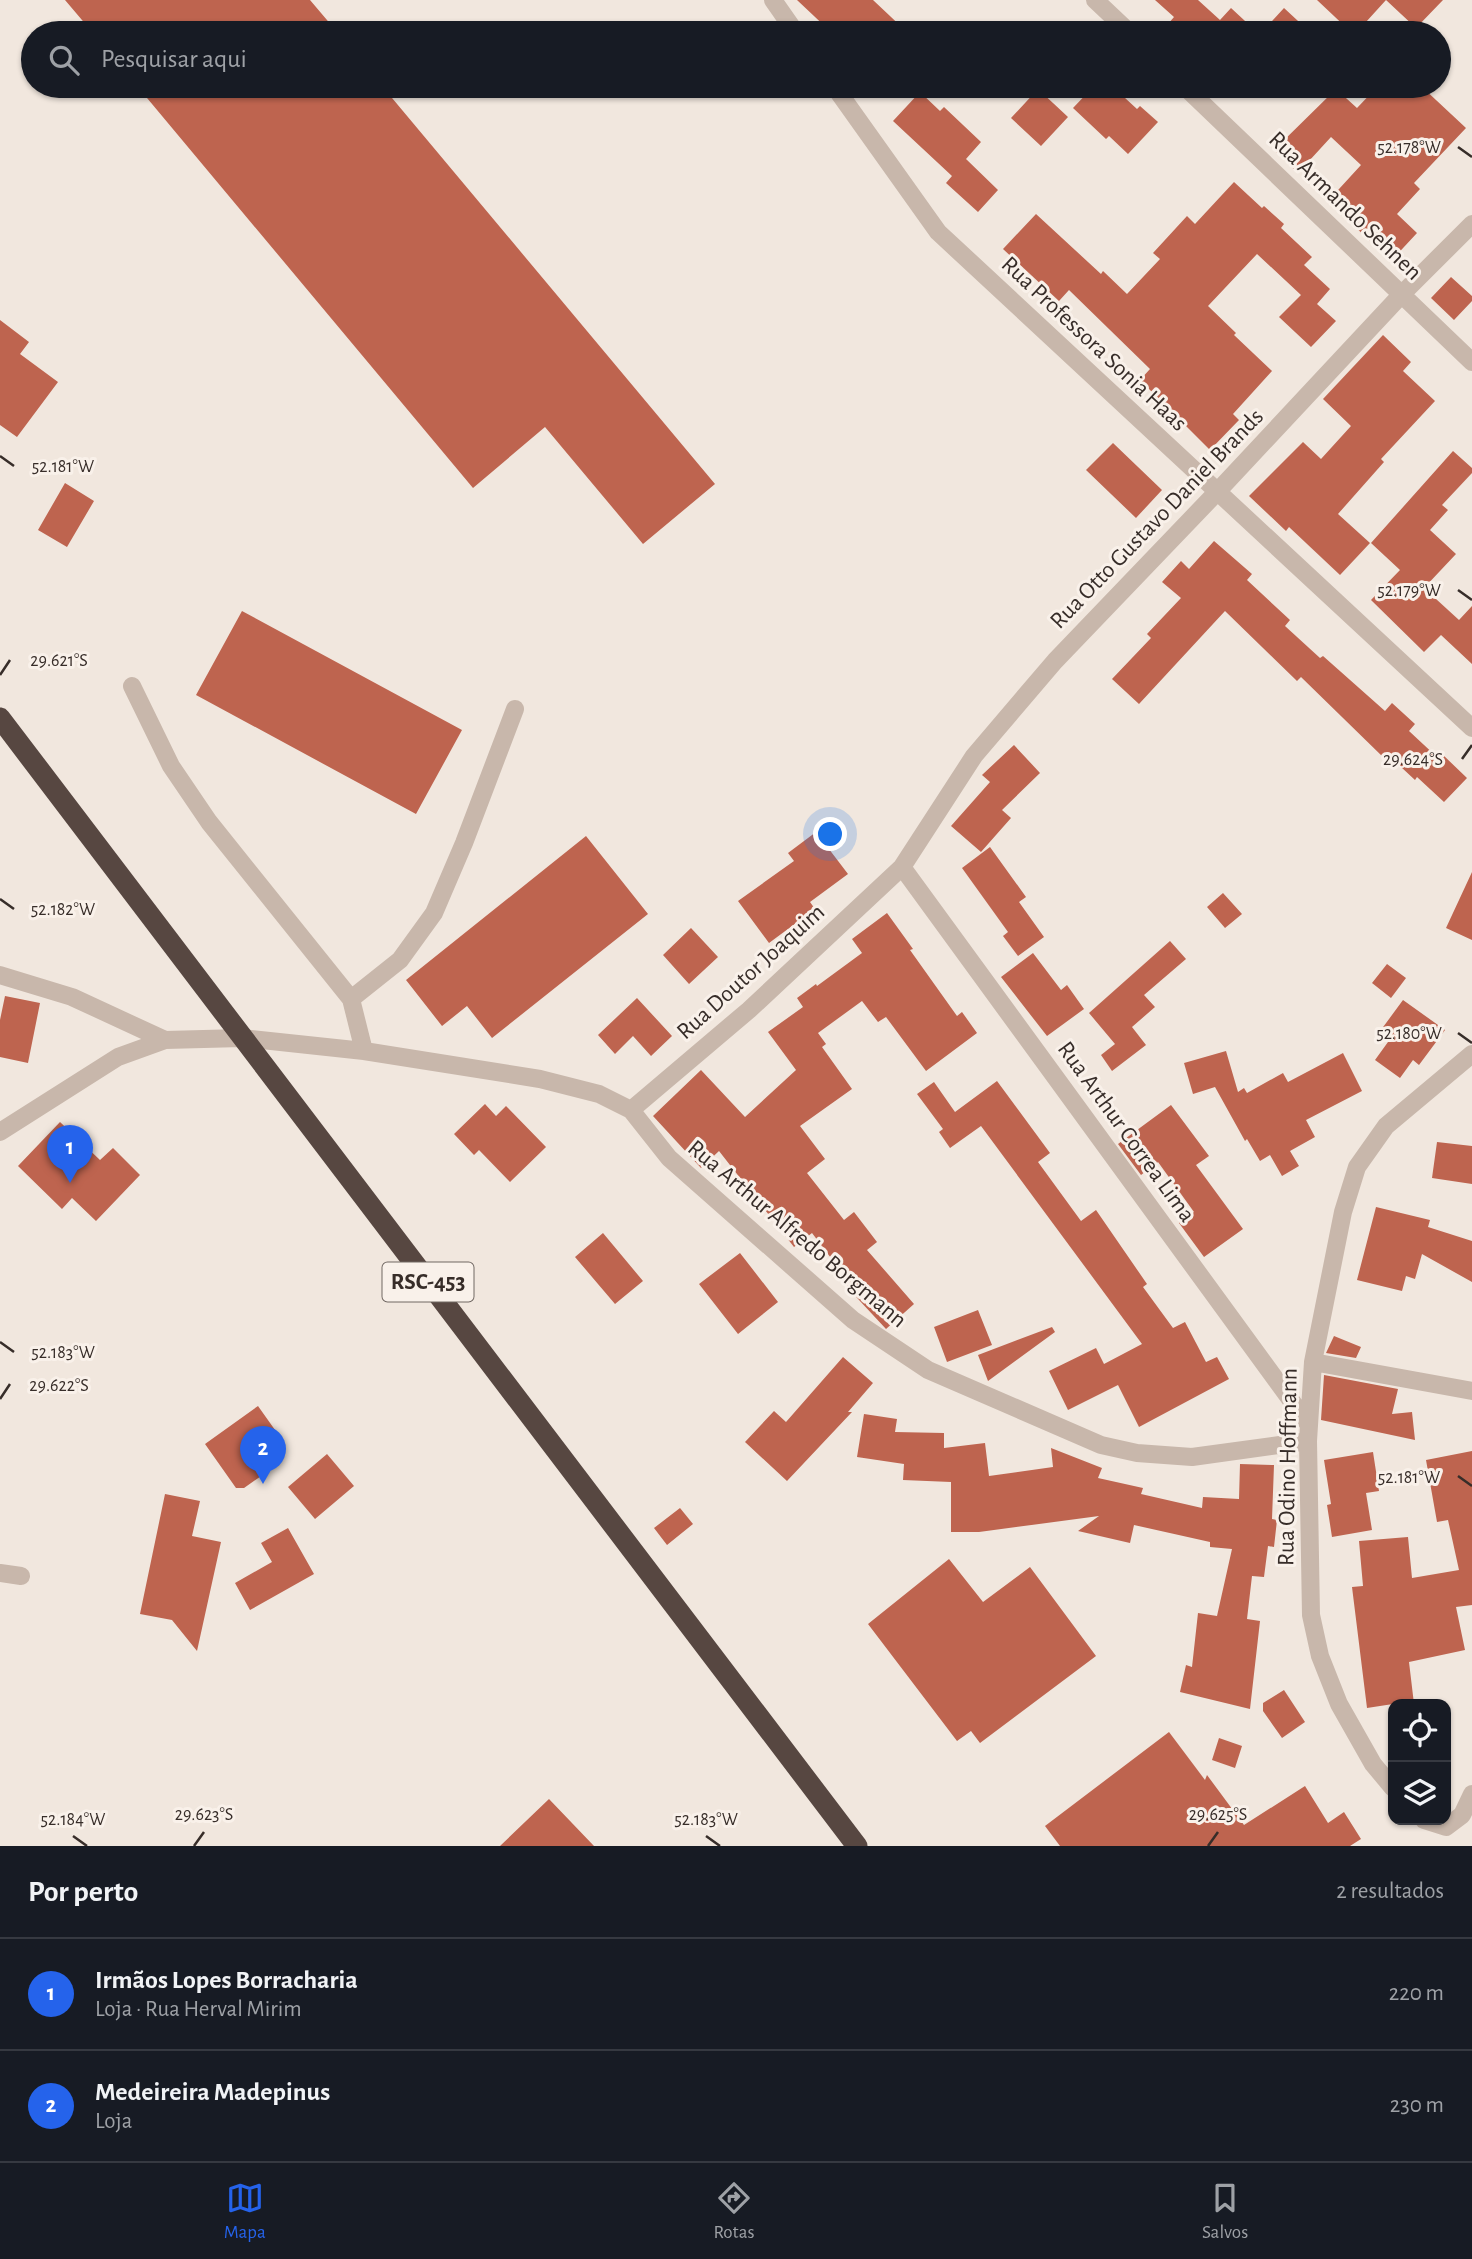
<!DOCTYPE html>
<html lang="pt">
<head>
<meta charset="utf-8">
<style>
	body { margin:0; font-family:"Alegreya Sans",sans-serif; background:#242831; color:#f1f3f6 }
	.controls { position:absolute; right:21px; bottom:21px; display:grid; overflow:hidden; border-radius:14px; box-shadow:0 2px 5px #0004 }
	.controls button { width:63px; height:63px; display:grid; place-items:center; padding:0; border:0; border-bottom:2px solid #363941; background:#171b24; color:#f1f3f6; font:35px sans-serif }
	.you { position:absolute; left:831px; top:835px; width:24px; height:24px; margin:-18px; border:5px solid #fff; border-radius:50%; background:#1a73e8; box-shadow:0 0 0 10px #1a73e833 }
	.badge { display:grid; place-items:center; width:46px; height:46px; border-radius:50%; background:#2563eb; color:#fff; font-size:23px; font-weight:700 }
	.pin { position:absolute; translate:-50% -58px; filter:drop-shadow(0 2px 4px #0008) }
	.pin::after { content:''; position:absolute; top:37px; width:24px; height:21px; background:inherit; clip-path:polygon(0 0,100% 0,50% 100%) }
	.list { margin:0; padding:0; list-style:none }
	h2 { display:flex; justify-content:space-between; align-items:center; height:91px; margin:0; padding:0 28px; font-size:30px }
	h2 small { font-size:23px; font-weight:400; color:#9ea1a6 }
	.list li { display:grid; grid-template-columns:46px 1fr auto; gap:21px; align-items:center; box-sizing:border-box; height:112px; padding:0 28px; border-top:2px solid #363941 }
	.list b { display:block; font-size:26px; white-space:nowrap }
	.list p { margin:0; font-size:23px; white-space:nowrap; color:#9ea1a6 }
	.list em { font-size:23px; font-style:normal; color:#9ea1a6 }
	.icon { flex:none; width:38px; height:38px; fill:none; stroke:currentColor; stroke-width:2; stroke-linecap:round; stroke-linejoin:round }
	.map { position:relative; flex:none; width:1472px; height:1846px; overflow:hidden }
	.search { position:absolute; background:#171b24; box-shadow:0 2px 5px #0004; left:21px; right:21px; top:21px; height:77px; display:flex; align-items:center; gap:18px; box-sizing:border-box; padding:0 24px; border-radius:38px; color:#9ea1a6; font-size:26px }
	.sheet { height:315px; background:#171b24 }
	nav { display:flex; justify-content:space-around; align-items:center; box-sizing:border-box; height:98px; border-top:2px solid #363941; background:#171b24; font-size:19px; color:#9ea1a6 }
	nav a { display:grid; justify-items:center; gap:4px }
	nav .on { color:#2563eb }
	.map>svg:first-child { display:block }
	.building { fill:#be644f }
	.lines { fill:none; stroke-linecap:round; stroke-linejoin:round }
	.minor { stroke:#c8b7ab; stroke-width:18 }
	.highway { stroke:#574741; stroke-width:21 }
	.ticks { fill:none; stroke:#372d29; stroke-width:2.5 }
	.labels { text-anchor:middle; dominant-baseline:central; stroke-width:6; stroke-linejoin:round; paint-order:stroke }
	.shield { fill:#f9f1ea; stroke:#716863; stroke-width:2 }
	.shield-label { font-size:23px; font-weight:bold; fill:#372d29 }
	.street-label { font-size:24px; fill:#372d29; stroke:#f9f1ea }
	.ticks-label { font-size:18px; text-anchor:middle; fill:#372d29; stroke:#f9f1ea; stroke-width:6; stroke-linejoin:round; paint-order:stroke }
</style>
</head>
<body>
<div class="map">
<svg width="1472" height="1846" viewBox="0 0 1472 1846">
	<rect width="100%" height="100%" fill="#f1e7de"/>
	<path class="building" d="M65,0H310L338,33H93Z
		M797,0H873L908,33H832Z
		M1155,0H1198L1220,20L1231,8L1258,33H1178L1168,24L1174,17Z
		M1317,0H1386L1356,33H1352Z
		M1386,0H1443L1416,28Z
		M1284,8L1311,33H1261Z
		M137,86H382L715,484L643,544L545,427L473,488Z
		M1094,86H1112L1137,109L1140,106L1158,122L1128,154L1109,136L1106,139L1073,108Z
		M1378,86H1421L1466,128L1414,183L1420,189L1397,214L1417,233L1391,261L1328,201L1361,165L1331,137L1298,173L1274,150L1336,89L1357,108Z
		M1038,89L1068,117L1041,146L1011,118Z
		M920,92L940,111L944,107L981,142L966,159L998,190L978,212L946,183L952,176L893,121Z
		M1234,182L1262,208L1264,206L1284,224L1281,228L1312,257L1304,265L1330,289L1317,304L1336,321L1311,347L1279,317L1301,295L1257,254L1208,306L1236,333L1234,335L1272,371L1233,414L1239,420L1210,450L1140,380L1150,369L1069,290L1059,301L1003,249L1036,214L1101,274L1103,271L1127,294L1160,259L1153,253L1187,216L1195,224Z
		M1451,277L1472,296V301L1454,320L1431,298Z
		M0,320L29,342L20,354L58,382L17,437L0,425Z
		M1383,335L1411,362L1403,371L1435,401L1381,459L1384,462L1338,514L1370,543L1340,575L1289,527L1286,531L1249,496L1303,442L1321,459L1351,426L1323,399Z
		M1113,443L1162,490L1136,518L1086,470Z
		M1453,451L1472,468V473L1442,505L1448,510L1430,530L1456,554L1424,588L1459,620L1472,606V664L1441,635L1424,652L1371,600L1400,570L1371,543Z
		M65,483L94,501L67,547L38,530Z
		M1214,541L1252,574L1247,580L1290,620L1285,626L1320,658L1323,656L1385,711L1392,703L1415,724L1409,731L1438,758L1442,754L1467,778L1444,802L1417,777L1415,780L1387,754L1384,758L1301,677L1297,681L1225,611L1139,704L1112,679L1151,638L1147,634L1181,598L1162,582L1181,561L1189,569Z
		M242,611L462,730L416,814L196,695Z
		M1014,745L1040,773L1002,810L1011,818L981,852L951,826L990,782L982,775Z
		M816,832L848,874L810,902L815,909L769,943L738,901L794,861L788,853Z
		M586,836L648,914L492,1038L467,1006L442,1026L406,980Z
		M990,847L1026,897L1019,902L1044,937L1018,956L1003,936L1008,932L962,868Z
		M1472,872V940L1446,928Z
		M1223,893L1242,914L1225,928L1207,907Z
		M887,913L913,949L910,950L957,1016L962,1012L977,1033L926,1071L886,1017L878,1022L862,1001L818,1033L826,1044L822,1047L852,1089L800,1126L825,1159L807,1173L844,1220L854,1212L877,1242L867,1250L914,1304L886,1329L846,1286L850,1283L812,1233L794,1247L719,1151L701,1168L653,1116L701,1070L745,1117L796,1070L768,1032L803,1007L797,998L816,984L817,986L862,953L852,939Z
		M691,928L718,957L689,984L663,955Z
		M1170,941L1186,959L1144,995L1155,1007L1132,1027L1146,1045L1112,1071L1101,1055L1115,1044L1089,1013Z
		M1033,953L1061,990L1067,985L1084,1009L1047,1036L1001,977Z
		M1387,964L1406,978L1391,998L1372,983Z
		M5,996L40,1003L28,1063L0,1057V1020Z
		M637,998L672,1036L651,1056L633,1036L615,1054L598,1035Z
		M1403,1000L1445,1030L1419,1065L1413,1060L1400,1078L1375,1060L1388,1042L1378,1034Z
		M1226,1051L1238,1092L1244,1088L1247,1093L1283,1073L1288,1082L1343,1053L1362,1091L1306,1120L1315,1137L1290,1151L1299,1166L1282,1176L1270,1155L1260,1161L1247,1139L1245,1141L1215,1087L1193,1094L1184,1063Z
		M997,1081L1050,1153L1038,1162L1081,1221L1096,1210L1147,1284L1143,1287L1173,1328L1185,1322L1206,1362L1217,1357L1229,1379L1139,1427L1118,1385L1068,1410L1049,1371L1096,1348L1104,1364L1142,1344L981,1126L950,1148L939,1132L943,1129L917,1094L934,1082L955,1112Z
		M485,1104L496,1116L506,1106L546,1147L510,1182L479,1150L474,1155L454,1134Z
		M1171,1105L1209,1156L1196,1165L1243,1229L1204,1257L1179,1223L1194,1212L1158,1162L1141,1175L1118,1144Z
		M60,1122L100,1160L113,1148L140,1175L96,1221L72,1198L62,1209L18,1166Z
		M1437,1142L1472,1146V1184L1432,1178Z
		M1376,1207L1430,1220L1428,1227L1472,1241V1282L1422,1254L1415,1279L1406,1276L1402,1291L1357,1280Z
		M603,1233L643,1281L615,1304L575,1257Z
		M740,1253L778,1302L738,1334L699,1284Z
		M978,1310L992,1345L947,1362L934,1327Z
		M1052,1327L1055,1332L988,1381L978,1355Z
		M1334,1336L1361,1347L1356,1358L1326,1353Z
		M843,1357L873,1383L848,1412H852L787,1481L745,1442L774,1411L786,1422Z
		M1324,1375L1398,1389L1392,1414L1412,1412L1415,1440L1321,1420Z
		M258,1406L280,1437L262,1450L274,1467L244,1488H236L205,1444Z
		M864,1414L897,1419L895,1432L944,1433V1448L985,1443L989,1476L1053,1467L1051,1448L1102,1468L1098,1478L1143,1488L1141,1494L1202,1508L1203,1497L1239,1499L1240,1464L1274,1465L1272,1519L1277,1520L1274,1547L1268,1546L1264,1577L1252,1576L1247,1619L1260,1621L1250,1709L1180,1692L1186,1665L1192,1667L1198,1613L1217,1616L1232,1549L1210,1547V1542L1134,1525L1130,1543L1078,1531L1099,1516L979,1532H951V1482L903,1480L904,1464L857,1457Z
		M1472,1451V1605L1456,1607L1465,1650L1409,1662L1414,1704H1393L1367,1708L1352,1587L1363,1586L1359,1541L1408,1537L1412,1578L1459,1570L1448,1520L1437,1522L1426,1460Z
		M1373,1452L1379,1491L1366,1493L1372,1530L1332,1537L1327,1505L1331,1504L1324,1460Z
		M327,1454L354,1486L315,1519L288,1487Z
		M165,1494L200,1501L192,1536L221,1542L197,1651L172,1620L140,1614Z
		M680,1508L693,1524L667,1545L654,1528Z
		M288,1528L314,1574L250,1610L235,1583L272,1562L261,1543Z
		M949,1559L983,1602L1030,1567L1096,1656L980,1743L971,1731L957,1741L868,1624Z
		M1284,1690L1305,1722L1282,1738L1263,1711V1703Z
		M1169,1732L1205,1780L1207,1775L1244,1825L1305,1786L1328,1823L1344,1812L1361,1839L1350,1846H1060L1045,1826Z
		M1219,1738L1242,1746L1235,1768L1212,1760Z
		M549,1799L594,1846H500Z"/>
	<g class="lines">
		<path class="minor" d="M773,0L796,33
			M1095,0L1130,33
			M834,86L938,232L1472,728
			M1184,86L1472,362
			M132,686L171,766L209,822L351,999
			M902,867L1309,1425
			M0,975L72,997L165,1040
			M364,1051L351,999L400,960L434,913L464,843L515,709
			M631,1110L749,1010L902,867L974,756L1055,661L1217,492L1402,294L1472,224
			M0,1132L118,1057L165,1040L242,1038L364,1051L540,1079L599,1094L631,1110L669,1158L853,1320L928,1370L1101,1445L1137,1453L1192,1457L1308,1441
			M1313,1362L1472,1391
			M0,1573L21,1576
			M1393,1788L1373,1764L1339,1704L1320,1656L1311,1615L1308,1441L1313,1362L1343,1212L1357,1167L1386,1126L1472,1054
			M1424,1820L1446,1827L1462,1815L1472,1794"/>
		<path class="highway" d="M0,718L857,1846"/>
	</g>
	<path class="ticks" d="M1458,147L1472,157M0,456L14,466M1458,590L1472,600M0,675L10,660M1462,759L1472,745M0,899L14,909M1458,1033L1472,1043M0,1342L14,1352M0,1399L10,1384M1458,1476L1472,1486M73,1836L87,1846M706,1836L720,1846M194,1846L204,1832M1208,1846L1218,1832"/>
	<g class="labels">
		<rect class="shield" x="382.5" y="1262.5" width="91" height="39" rx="5"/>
		<g class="shield-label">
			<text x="428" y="1282">RSC-453</text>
		</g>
		<g class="street-label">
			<text transform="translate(1345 206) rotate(44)">Rua Armando Sehnen</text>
			<text transform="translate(1094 344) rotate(43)">Rua Professora Sonia Haas</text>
			<text transform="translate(1157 519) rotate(-46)">Rua Otto Gustavo Daniel Brands</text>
			<text transform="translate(751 972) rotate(-42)">Rua Doutor Joaquim</text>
			<text transform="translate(1126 1132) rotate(54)">Rua Arthur Correa Lima</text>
			<text transform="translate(797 1234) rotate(40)">Rua Arthur Alfredo Borgmann</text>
			<text transform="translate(1288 1467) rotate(-89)">Rua Odino Hoffmann</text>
		</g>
	</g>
	<g class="ticks-label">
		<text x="1409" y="153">52.178°W</text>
		<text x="63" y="472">52.181°W</text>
		<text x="1409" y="596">52.179°W</text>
		<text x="59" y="666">29.621°S</text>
		<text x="1413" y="765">29.624°S</text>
		<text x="63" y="915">52.182°W</text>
		<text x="1409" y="1039">52.180°W</text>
		<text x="63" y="1358">52.183°W</text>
		<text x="59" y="1391">29.622°S</text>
		<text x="1409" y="1483">52.181°W</text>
		<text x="204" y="1820">29.623°S</text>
		<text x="1218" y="1820">29.625°S</text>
		<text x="73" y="1825">52.184°W</text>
		<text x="706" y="1825">52.183°W</text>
	</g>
</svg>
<div class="controls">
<button><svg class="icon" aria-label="locate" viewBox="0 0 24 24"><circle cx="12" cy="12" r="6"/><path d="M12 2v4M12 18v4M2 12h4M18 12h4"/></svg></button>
<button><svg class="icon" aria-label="layers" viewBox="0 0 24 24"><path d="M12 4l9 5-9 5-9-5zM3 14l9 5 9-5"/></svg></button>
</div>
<div class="you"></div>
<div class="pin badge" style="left:70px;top:1183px">1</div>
<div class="pin badge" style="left:263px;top:1484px">2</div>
<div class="search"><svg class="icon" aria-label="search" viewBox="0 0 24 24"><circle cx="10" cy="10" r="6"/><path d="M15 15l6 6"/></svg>Pesquisar aqui</div>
</div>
<section class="sheet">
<h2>Por perto<small>2 resultados</small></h2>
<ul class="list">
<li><span class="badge">1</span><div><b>Irmãos Lopes Borracharia</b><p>Loja · Rua Herval Mirim</p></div><em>220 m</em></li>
<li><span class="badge">2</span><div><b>Medeireira Madepinus</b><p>Loja</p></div><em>230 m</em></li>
</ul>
</section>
<nav>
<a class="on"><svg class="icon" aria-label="map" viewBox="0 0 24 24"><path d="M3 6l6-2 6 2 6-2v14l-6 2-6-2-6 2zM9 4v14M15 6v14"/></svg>Mapa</a>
<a><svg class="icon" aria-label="directions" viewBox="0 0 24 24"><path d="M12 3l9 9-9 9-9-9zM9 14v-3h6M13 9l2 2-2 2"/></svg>Rotas</a>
<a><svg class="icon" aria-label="saved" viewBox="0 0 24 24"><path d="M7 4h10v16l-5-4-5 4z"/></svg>Salvos</a>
</nav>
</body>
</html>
